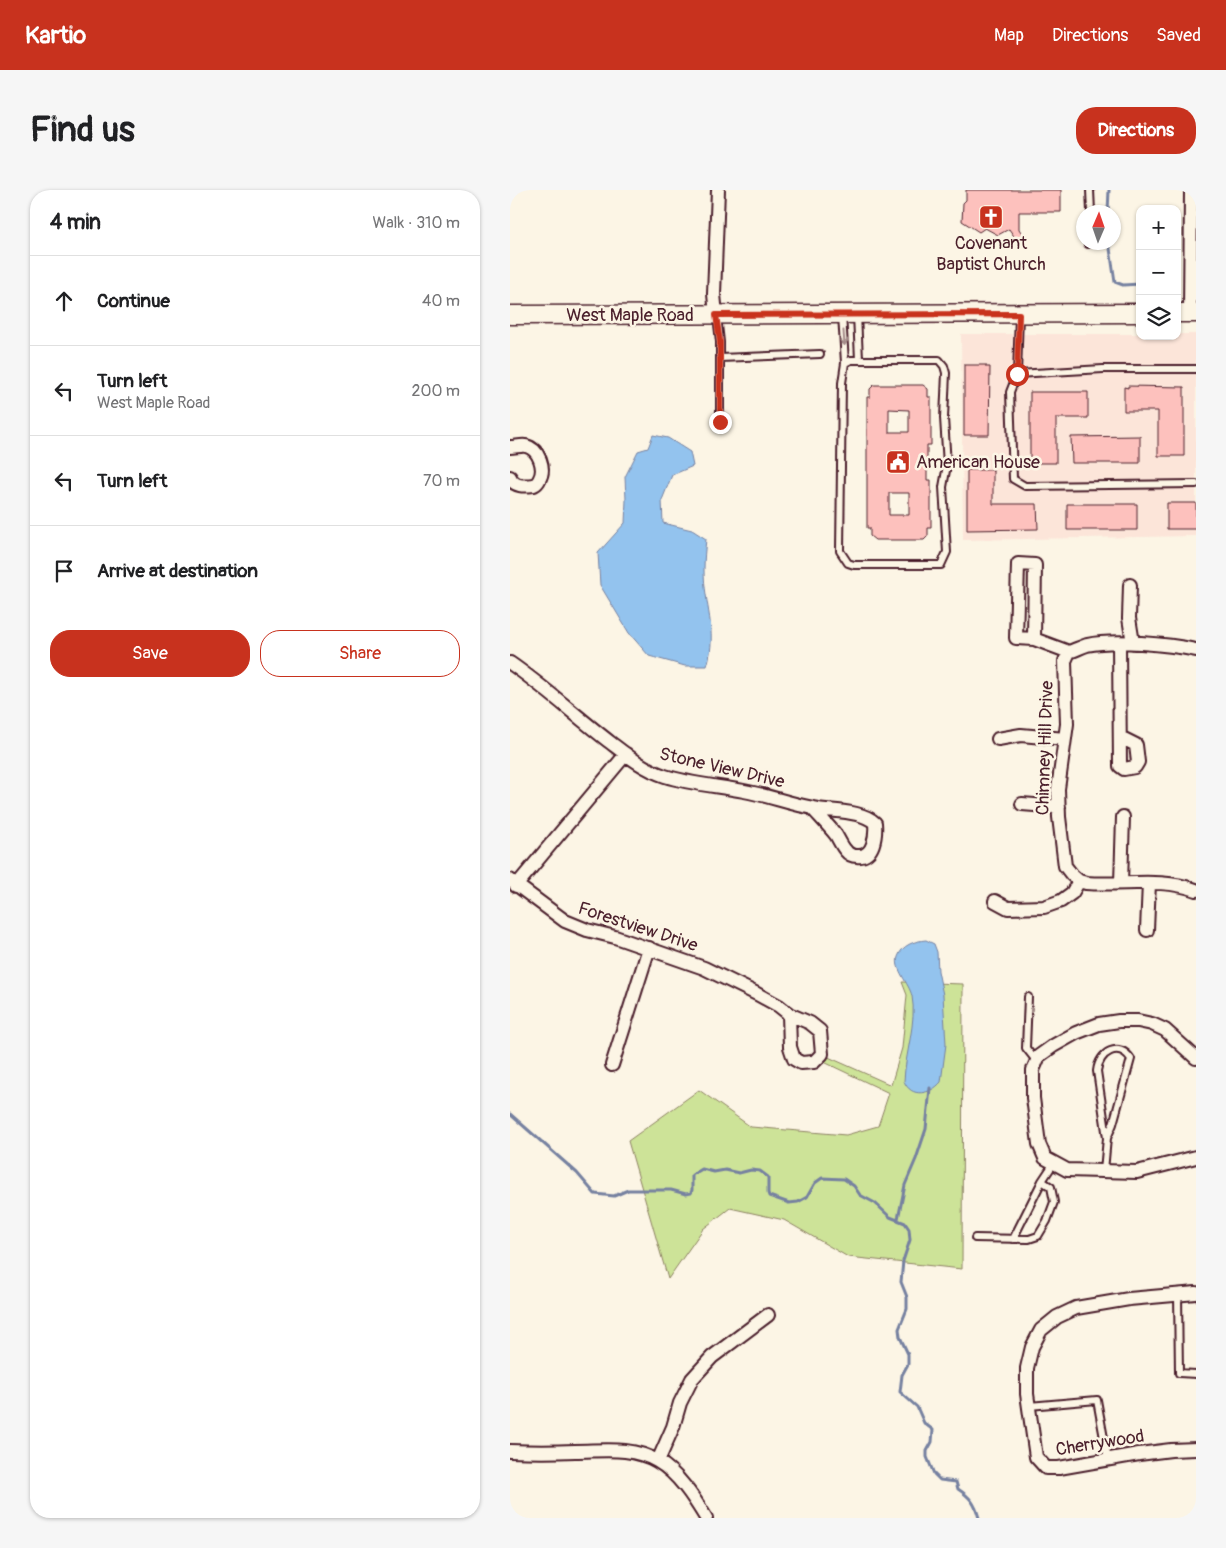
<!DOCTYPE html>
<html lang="en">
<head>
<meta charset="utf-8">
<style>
	body { margin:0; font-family:Pangolin,sans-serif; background:#f6f6f6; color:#202124 }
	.controls { position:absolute; right:15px; top:15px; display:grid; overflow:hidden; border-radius:10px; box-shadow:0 1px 4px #0004 }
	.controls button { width:45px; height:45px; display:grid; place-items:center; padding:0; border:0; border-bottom:1px solid #e0e0e0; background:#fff; color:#202124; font:25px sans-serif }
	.compass { position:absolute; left:566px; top:15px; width:45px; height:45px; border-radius:50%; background:#fff; box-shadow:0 1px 4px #0004; rotate:2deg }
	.stop { position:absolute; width:15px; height:15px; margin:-11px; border:4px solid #c8321e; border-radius:50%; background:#fff }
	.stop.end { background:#c8321e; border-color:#fff; box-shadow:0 1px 5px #0008 }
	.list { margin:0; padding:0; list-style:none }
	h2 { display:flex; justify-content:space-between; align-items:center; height:65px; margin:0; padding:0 20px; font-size:21px }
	h2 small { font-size:16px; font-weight:400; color:#757577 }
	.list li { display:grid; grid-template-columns:32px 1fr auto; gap:15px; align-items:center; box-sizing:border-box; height:90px; padding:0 20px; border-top:1px solid #e0e0e0 }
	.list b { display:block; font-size:19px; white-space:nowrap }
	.list p { margin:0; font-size:16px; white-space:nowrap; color:#757577 }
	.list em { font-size:16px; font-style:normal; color:#757577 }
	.actions { display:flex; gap:10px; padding:15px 20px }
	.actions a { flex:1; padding:11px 0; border:1px solid #c8321e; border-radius:20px; text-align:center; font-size:18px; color:#c8321e }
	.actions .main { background:#c8321e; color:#fff }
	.icon { flex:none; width:28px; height:28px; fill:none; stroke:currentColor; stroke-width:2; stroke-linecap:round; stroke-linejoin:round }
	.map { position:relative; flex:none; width:686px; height:1328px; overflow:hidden; border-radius:20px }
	header { display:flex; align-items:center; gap:30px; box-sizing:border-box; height:70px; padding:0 25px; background:#c8321e; color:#fff }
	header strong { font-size:24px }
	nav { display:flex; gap:28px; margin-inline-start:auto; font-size:18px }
	.intro { display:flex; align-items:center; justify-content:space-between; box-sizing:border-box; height:120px; padding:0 30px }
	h1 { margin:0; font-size:35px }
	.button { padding:12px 22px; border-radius:20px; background:#c8321e; color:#fff; font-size:18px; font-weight:700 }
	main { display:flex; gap:30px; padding:0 30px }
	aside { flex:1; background:#fff; border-radius:20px; box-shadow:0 1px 4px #0004 }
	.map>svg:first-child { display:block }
	.built { fill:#fce5d9 }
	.green { fill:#cde398; stroke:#8c8162 }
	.water { fill:#93c3ee; stroke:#7681a0 }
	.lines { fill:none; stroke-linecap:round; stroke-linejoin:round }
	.stream { stroke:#7681a0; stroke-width:3 }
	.building { fill:#fdc1bd; stroke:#4a1f2b; fill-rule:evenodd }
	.lane-casing { stroke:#4a1f2b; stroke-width:10 }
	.street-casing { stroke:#4a1f2b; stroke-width:16 }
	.secondary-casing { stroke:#4a1f2b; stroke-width:21 }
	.lane { stroke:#fcf5e5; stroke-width:6 }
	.street { stroke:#fcf5e5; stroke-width:12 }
	.secondary { stroke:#fcf5e5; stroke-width:18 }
	.oneway { stroke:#a38a88 }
	.route { stroke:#c8321e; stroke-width:6 }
	.labels { text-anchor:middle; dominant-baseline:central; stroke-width:5; stroke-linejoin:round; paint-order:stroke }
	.poi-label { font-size:18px; fill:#4a1f2b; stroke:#fcf5e5 }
	.street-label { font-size:18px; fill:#4a1f2b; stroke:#fcf5e5 }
</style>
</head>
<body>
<header>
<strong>Kartio</strong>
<nav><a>Map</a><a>Directions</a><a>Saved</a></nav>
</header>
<div class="intro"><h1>Find us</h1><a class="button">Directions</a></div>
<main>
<aside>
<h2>4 min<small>Walk · 310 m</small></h2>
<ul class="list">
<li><svg class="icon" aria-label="ahead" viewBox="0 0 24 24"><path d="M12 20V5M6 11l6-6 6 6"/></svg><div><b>Continue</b></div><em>40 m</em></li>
<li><svg class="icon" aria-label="left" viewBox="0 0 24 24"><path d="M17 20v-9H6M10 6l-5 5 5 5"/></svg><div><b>Turn left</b><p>West Maple Road</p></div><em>200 m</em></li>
<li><svg class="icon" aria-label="left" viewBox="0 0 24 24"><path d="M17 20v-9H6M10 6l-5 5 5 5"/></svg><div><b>Turn left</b></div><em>70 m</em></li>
<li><svg class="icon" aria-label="arrive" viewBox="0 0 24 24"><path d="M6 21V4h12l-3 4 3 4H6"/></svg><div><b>Arrive at destination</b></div></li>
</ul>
<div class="actions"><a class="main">Save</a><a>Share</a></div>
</aside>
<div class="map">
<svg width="686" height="1328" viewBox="0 0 686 1328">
	<rect width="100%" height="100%" fill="#fcf5e5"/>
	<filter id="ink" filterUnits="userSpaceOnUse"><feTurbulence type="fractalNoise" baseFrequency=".02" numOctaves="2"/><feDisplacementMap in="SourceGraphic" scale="10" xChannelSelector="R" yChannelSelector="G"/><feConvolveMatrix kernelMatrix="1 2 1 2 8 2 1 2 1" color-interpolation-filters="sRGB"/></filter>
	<g filter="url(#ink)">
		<path class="built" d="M451,144H630V146H667V144H686V346L453,350Z"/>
		<path class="green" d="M392,792L453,794L452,1079L338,1067L274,1030L220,1018L193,1039L158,1089L118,951L189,900L241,937L336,945L368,936L379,903L314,872L316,866L381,895L392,858L397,805Z"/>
		<path class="water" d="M143,245L158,248L180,262L183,276L162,285L152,310L153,333L182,340L196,349C195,359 194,369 194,380C194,415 208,440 197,476H175L139,466L119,443L90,395L88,363L115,333L116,310L115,287L128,261L138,258Z
			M416,750L424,754L427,762L428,781L433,805L436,854L431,892C421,904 401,909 394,891C395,864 407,832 402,806C399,793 384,779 388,767C392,755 404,751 416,750Z"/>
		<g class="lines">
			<path class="stream" d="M598,22L599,0
				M599,52L605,92L613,95L630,94
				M0,924L67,983L85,1004L104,1006L118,1000H161L176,1004L181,1003L182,1000V985L192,979L204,982L215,980L229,983L241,980L250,981L258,987V1003L259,1006L279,1013L288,1012L297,1007L305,993L312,988L334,989L344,996L350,1005L365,1013L380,1027L395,1033L399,1039L400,1050L393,1071L391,1092L397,1107V1119L389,1139L390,1147L398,1164V1174L392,1185L390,1202L407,1217L414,1233L423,1240L422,1252L417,1261V1267L424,1284L430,1290L446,1292L448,1299C460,1307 465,1313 469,1328
				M388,1029L395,995L406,969L416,939L420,898"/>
		</g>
		<path class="building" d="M456,0H551V22H509V39L515,48L508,52L499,39L488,45L475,38L469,42L452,31L453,13L456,10Z
			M454,175H476V177H480L479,245H454Z
			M364,195H413L418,199V207H421V255H417V290H421V338H418V346L414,350H365L360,346V338H357V207H360V199ZM379,219L399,220V242H379ZM379,303H399V325H379Z
			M618,196L674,197V266H648V221H614V197L618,198Z
			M520,202H578V228H546V273H520Z
			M630,246V273H562L561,247Z
			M457,280H483V314H527L528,339L457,340Z
			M657,313H686V339H657Z
			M557,314H627V340H557Z"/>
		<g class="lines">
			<defs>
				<path id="lane" d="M580,0L581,22
					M578,54V52
					M347,124L349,170
					M332,125L335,173
					M509,125L507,184L500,202L503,289L515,296L686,294
					M207,126L210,152V232
					M210,168L310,164
					M341,170H429L434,176L436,183L434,228L437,275L433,297L437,362L431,375H344L338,373L330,361L332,193L335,173Z
					M507,184L593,179H686
					M518,807L516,858L527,872
					M594,981L597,948L587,881C589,862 609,851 621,869L603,934L597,948
					M465,1048L519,1049L528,1046L537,1031L544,1012L541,997L532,991L544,973
					M503,1049L532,991
					M668,1104L669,1183L686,1184
					M519,1216L587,1210L598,1270"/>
				<path id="street" d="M680,123L681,0
					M206,125L204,104L208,0
					M0,257C5,257 12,255 16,256C29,259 36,279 29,290C28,292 26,294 24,295C14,296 4,297 0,287
					M620,395L619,428L623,453
					M524,449L506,448L508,374L525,375L524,449L559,462
					M609,453L610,576L614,579L625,577L628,572L626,555L610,547
					M686,460C658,454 604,449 577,455C571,457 565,460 559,462L555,471L557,534L548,599L549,627L555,676L562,685L569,691L576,693C613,696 651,687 686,700
					M0,473C35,497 67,527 101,553C118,566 134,579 155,586C180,594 208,596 234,601C257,605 280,614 303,618C322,622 352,620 365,633C366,645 364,668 347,666C343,666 339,665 336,661C332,657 329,650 326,645C318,635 310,627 302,618
					M488,549L511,545L555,549
					M512,614L549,617
					M0,690L55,731L77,740L105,747L194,778L247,804L269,816L279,824L300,833L310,841L312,864L304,872L291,873L284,869L280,857L279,824
					M611,693L613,627
					M6,696L116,564
					M485,711L498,718L534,717L551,711L562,703L569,691
					M637,740L639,693
					M686,868L655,840L642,834L628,831H609L589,834L566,843L543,856L529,866L523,880V908L529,954L535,968L557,980L627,982L686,967
					M102,875L139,758
					M686,1103L619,1109L566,1118L547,1127L531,1140L522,1157L517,1178V1204L526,1267L536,1278H549L629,1264L661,1260L686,1259
					M0,1261C22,1262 43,1262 65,1261C93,1261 121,1256 147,1271C168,1283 184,1308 196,1328
					M148,1271L163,1237L170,1213L182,1189L202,1167L258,1125"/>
				<path id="secondary" d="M667,123H686
					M0,125L630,123"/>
			</defs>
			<use href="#lane" class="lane-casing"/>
			<use href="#street" class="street-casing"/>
			<use href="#secondary" class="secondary-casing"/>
			<use href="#lane" class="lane"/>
			<use href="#street" class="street"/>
			<use href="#secondary" class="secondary"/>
		</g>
		<defs><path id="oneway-shaft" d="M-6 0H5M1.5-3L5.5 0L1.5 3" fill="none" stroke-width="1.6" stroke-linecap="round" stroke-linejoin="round" transform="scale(1.25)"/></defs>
		<use class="oneway" href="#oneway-shaft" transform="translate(334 148) rotate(86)"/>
	</g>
	<g class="lines" filter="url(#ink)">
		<path class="route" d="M210,232V152L206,125L509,124L507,184"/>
	</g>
	<defs>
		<symbol id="church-square" viewBox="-11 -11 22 22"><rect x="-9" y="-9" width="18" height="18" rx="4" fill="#c8321e" stroke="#fcf5e5"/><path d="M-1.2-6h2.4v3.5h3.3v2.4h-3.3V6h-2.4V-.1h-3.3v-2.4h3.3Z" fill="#fff"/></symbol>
		<symbol id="civic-square" viewBox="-11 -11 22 22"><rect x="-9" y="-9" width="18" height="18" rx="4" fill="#c8321e" stroke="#fcf5e5"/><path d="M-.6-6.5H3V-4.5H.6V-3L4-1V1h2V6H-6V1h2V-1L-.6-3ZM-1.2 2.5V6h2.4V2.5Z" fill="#fff"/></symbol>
	</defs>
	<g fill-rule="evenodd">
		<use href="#church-square" x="467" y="13" width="28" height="28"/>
		<use href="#civic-square" x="374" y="258" width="28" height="28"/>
	</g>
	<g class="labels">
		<g class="poi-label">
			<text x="481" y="53">Covenant<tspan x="481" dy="21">Baptist Church</tspan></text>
			<text x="406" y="272" text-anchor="start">American House</text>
		</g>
		<g class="street-label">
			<text x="120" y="125">West Maple Road</text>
			<text transform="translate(535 558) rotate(-88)">Chimney Hill Drive</text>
			<text transform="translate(212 578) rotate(13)">Stone View Drive</text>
			<text transform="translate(128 737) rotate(18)">Forestview Drive</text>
			<text transform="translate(590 1253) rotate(-9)">Cherrywood</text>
		</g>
	</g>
</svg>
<div class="controls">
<button>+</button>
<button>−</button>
<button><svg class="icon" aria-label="layers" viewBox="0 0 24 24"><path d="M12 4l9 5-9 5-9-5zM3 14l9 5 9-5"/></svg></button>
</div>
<svg class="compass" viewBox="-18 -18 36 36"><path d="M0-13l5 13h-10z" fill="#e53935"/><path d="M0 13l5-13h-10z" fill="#757577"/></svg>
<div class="stop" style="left:507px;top:184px"></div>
<div class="stop end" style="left:210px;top:232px"></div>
</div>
</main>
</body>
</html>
